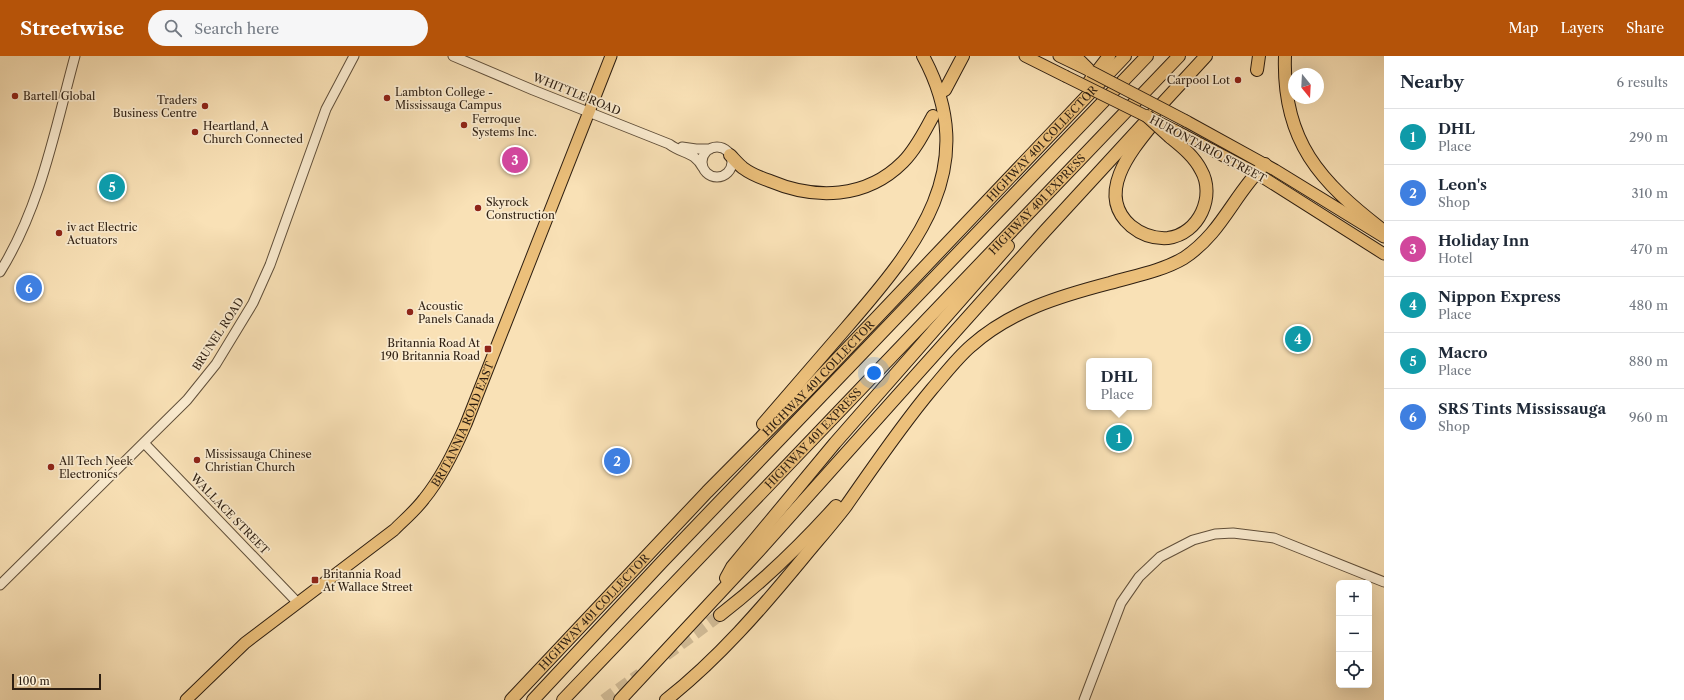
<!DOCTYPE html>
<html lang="en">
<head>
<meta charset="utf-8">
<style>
	body { margin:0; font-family:"Libre Caslon Text",serif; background:#f6f6f7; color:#1f2937 }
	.controls { position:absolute; right:12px; bottom:12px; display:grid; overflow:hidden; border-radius:6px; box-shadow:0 4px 16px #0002 }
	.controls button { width:36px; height:36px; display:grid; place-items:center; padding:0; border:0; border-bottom:1px solid #e0e1e3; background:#fff; color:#1f2937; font:20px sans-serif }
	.compass { position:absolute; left:1288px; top:12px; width:36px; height:36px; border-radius:50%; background:#fff; box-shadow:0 4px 16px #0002; rotate:162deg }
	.scale { position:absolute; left:12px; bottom:10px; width:89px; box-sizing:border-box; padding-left:4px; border:2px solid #2d1e11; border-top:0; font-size:11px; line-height:14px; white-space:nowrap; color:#2d1e11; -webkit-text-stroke:3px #fbecd0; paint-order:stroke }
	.you { position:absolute; left:874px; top:317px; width:14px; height:14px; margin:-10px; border:3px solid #fff; border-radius:50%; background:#1a73e8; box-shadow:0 0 0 6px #1a73e833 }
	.badge { display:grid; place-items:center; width:26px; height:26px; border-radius:50%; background:#b45309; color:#fff; font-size:13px; font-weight:700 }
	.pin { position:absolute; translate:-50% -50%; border:2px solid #fff; box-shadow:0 1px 4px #0006 }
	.popup { position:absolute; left:1086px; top:302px; width:66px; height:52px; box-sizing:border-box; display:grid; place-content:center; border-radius:6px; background:#fff; filter:drop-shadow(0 1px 3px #0005); font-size:13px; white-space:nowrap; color:#747a83 }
	.popup b { font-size:15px; color:#1f2937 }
	.popup::after { content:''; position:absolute; left:50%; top:100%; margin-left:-8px; border:8px solid transparent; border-top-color:#fff }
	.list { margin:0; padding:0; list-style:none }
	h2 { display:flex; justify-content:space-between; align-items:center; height:52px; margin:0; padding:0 16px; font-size:17px }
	h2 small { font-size:13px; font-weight:400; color:#747a83 }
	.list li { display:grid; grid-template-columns:26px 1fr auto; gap:12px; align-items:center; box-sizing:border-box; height:56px; padding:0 16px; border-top:1px solid #e0e1e3 }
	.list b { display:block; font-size:15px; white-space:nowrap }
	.list p { margin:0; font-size:13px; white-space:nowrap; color:#747a83 }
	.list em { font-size:13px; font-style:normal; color:#747a83 }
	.icon { flex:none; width:22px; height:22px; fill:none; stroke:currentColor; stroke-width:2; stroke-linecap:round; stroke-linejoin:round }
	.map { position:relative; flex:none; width:1384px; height:644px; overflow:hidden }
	header { display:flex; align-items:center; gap:24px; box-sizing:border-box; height:56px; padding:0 20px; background:#b45309; color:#fff }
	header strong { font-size:19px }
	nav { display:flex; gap:22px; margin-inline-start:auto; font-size:14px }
	.search { width:280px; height:36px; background:#f6f6f7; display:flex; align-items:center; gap:10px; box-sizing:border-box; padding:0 14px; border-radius:22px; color:#747a83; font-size:15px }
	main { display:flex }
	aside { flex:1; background:#fff }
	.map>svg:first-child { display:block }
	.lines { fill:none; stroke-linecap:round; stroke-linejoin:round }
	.highway-tunnel { stroke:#d0ba95; stroke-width:12; stroke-dasharray:12 6; stroke-linecap:butt }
	.minor-casing { stroke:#604f3a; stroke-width:11 }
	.major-casing { stroke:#2d1e11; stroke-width:13 }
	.highway-casing { stroke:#2d1e11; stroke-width:14 }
	.minor { stroke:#fbecd0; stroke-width:9 }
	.major { stroke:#ecc07b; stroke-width:11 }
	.highway { stroke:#ecc07b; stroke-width:12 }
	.major-bridge-casing { stroke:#2d1e11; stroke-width:13; stroke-linecap:butt }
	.highway-bridge-casing { stroke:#2d1e11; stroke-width:14; stroke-linecap:butt }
	.major-bridge { stroke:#ecc07b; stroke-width:11 }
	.highway-bridge { stroke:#ecc07b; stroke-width:12 }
	.poi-dot { fill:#8f2418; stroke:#fbecd0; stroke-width:1.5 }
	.labels { text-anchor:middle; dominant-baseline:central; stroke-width:3.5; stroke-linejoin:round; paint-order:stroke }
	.poi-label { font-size:11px; fill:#2d1e11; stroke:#fbecd0; text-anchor:start }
	.street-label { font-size:11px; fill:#2d1e11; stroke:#fbecd0 }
</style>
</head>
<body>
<header>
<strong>Streetwise</strong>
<div class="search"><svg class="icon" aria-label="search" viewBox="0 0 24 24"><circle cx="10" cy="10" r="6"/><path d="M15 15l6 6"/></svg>Search here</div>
<nav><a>Map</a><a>Layers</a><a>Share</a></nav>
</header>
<main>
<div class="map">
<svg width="1384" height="644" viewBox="0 0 1384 644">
	<rect width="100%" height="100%" fill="#f9e1b6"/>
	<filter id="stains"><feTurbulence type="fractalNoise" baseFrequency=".005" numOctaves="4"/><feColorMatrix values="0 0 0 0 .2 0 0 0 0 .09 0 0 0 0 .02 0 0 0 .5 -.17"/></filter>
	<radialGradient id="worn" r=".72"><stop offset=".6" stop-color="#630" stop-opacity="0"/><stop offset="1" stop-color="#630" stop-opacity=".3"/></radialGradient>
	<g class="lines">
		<path class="highway-tunnel" d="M666,599L720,559
			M604,644L640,618"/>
		<defs>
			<path id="minor" d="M453,0L533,34L669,88C684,99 694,95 703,112
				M682,91L696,93H710
				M702 106a15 15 0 1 1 30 0a15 15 0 1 1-30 0Z
				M0,216C41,150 55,73 75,0
				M145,388L297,546
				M0,529L187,344L216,308L253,247L270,209L326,53L354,0
				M1084,644L1121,547L1139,521L1160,501L1193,484L1215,478L1233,477L1274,482L1384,526"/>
			<g id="major">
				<path d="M1025,0L1065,20"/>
				<path d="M1059,0L1086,13"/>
				<path d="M1186,65L1275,114L1384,181"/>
				<path d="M1176,75L1256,117L1384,198"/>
				<path id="s1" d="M186,644L245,587L394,474C404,464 415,455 424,443C442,421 455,394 466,368L611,0"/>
			</g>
			<g id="highway">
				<path d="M1075,0L1090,15"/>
				<path d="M1285,0C1282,85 1320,126 1384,175"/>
				<path d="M1257,14L1259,0"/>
				<path d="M1089,26L1109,0"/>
				<path d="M945,34L963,0"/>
				<path d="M1152,69C1130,96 1095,139 1131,170C1142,179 1154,183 1168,182C1199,178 1216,140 1201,114C1194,100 1181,90 1170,81"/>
				<path d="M730,99C734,103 738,108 743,112C751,118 761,122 770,125C815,144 866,143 903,106C916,93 924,76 933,60"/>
				<path d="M763,368C791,336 818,304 846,272C917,190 983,111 923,0"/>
				<path d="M726,522L732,511L835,387L1008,190"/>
				<path d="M720,559C764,525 799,491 836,450"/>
				<path id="s2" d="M511,644L707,436L806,336L1125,0"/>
				<path d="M533,644L662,506L1147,0"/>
				<path id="s3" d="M563,644L1179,0"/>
				<path d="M620,644L755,499L1045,175L1206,0"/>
				<path d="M666,644C718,603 762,552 804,501C818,484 833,467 846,450C874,410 901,370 932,333C945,318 957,302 971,290C1010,255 1060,240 1110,227C1134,220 1162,215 1184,202C1222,177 1234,138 1265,108"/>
			</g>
		</defs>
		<use href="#minor" class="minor-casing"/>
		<use href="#major" class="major-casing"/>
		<use href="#highway" class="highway-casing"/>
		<use href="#minor" class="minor"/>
		<use href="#major" class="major"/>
		<use href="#highway" class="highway"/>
		<defs>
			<path id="major-bridge" d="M1090,15L1186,65
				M1065,20L1176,75"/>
			<path id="highway-bridge" d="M1147,60L1170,81"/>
		</defs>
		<use href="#major-bridge" class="major-bridge-casing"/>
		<use href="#highway-bridge" class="highway-bridge-casing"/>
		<use href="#major-bridge" class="major-bridge"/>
		<use href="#highway-bridge" class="highway-bridge"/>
	</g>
	<g class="poi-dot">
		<circle cx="1238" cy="24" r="4"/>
		<circle cx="15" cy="40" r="4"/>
		<circle cx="387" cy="42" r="4"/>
		<circle cx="205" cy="50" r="4"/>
		<circle cx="464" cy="69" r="4"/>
		<circle cx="195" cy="76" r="4"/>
		<circle cx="478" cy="152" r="4"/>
		<circle cx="59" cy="177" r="4"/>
		<circle cx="410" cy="256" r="4"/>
		<rect x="484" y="289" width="8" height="8" rx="2"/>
		<circle cx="197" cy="404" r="4"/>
		<circle cx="51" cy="411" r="4"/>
		<rect x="311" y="520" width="8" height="8" rx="2"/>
	</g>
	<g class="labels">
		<g class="poi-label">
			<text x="1230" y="24" text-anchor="end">Carpool Lot</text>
			<text x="395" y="36">Lambton College -<tspan x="395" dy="13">Mississauga Campus</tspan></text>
			<text x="23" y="40">Bartell Global</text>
			<text x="197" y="44" text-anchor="end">Traders<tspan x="197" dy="13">Business Centre</tspan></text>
			<text x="472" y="63">Ferroque<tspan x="472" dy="13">Systems Inc.</tspan></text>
			<text x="203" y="70">Heartland, A<tspan x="203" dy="13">Church Connected</tspan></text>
			<text x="486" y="146">Skyrock<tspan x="486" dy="13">Construction</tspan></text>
			<text x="67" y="171">iv act Electric<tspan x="67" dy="13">Actuators</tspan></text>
			<text x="418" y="250">Acoustic<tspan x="418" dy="13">Panels Canada</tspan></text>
			<text x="480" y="287" text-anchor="end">Britannia Road At<tspan x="480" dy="13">190 Britannia Road</tspan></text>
			<text x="205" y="398">Mississauga Chinese<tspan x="205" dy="13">Christian Church</tspan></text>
			<text x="59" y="405">All Tech Neek<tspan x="59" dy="13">Electronics</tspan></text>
			<text x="323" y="518">Britannia Road<tspan x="323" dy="13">At Wallace Street</tspan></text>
		</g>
		<g class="street-label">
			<text transform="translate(577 38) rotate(22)">WHITTLE ROAD</text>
			<text stroke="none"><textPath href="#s2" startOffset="769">HIGHWAY 401 COLLECTOR</textPath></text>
			<text transform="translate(1208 93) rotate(28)">HURONTARIO STREET</text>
			<text stroke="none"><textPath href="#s3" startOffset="686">HIGHWAY 401 EXPRESS</textPath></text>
			<text transform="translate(218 278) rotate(-57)">BRUNEL ROAD</text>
			<text stroke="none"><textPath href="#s2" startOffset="445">HIGHWAY 401 COLLECTOR</textPath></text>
			<text stroke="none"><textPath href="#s1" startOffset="397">BRITANNIA ROAD EAST</textPath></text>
			<text stroke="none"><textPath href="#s3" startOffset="362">HIGHWAY 401 EXPRESS</textPath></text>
			<text transform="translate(230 458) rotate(46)">WALLACE STREET</text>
			<text stroke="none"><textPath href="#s2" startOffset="121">HIGHWAY 401 COLLECTOR</textPath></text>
		</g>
	</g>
	<rect width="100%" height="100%" filter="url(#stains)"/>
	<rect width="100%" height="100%" fill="url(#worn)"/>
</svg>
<div class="controls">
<button>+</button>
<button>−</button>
<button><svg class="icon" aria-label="locate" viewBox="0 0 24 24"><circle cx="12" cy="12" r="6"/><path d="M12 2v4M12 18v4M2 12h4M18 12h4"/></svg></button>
</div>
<svg class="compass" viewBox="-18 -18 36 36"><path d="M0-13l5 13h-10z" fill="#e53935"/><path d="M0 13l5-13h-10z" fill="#747a83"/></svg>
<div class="scale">100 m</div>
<div class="you"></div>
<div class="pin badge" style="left:1119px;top:382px;background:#0f9aa8">1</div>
<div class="popup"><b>DHL</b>Place</div>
<div class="pin badge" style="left:617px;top:405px;background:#3f7fe0">2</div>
<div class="pin badge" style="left:515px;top:104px;background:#d1479c">3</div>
<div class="pin badge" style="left:1298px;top:283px;background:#0f9aa8">4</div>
<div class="pin badge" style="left:112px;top:131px;background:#0f9aa8">5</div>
<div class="pin badge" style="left:29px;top:232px;background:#3f7fe0">6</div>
</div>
<aside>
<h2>Nearby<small>6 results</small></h2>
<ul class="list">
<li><span class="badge" style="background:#0f9aa8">1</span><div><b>DHL</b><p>Place</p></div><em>290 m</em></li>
<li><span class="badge" style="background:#3f7fe0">2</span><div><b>Leon's</b><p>Shop</p></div><em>310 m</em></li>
<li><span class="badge" style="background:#d1479c">3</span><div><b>Holiday Inn</b><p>Hotel</p></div><em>470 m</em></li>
<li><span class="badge" style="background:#0f9aa8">4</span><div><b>Nippon Express</b><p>Place</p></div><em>480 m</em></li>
<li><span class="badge" style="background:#0f9aa8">5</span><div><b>Macro</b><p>Place</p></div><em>880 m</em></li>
<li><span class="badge" style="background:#3f7fe0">6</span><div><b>SRS Tints Mississauga</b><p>Shop</p></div><em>960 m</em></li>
</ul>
</aside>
</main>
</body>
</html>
